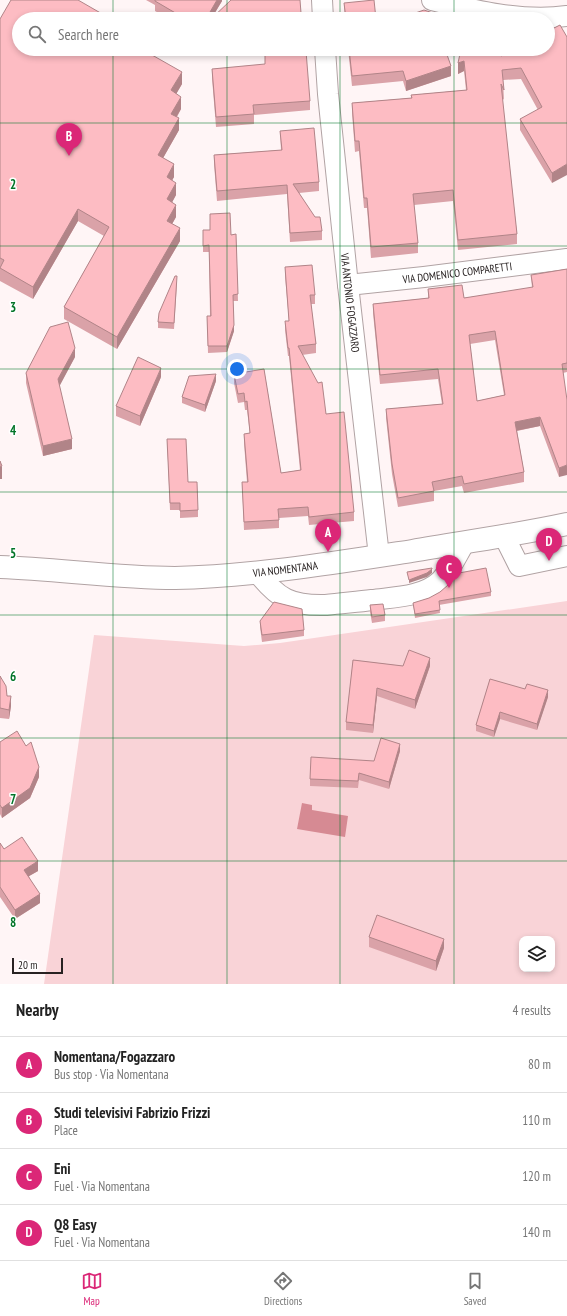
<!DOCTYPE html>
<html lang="en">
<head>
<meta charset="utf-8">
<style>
	body { margin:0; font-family:"PT Sans Narrow",sans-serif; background:#f6f6f6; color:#222 }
	.controls { position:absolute; right:12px; bottom:12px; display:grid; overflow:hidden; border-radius:8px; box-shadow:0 2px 6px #0003 }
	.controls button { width:36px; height:36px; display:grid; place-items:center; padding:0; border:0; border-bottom:1px solid #e0e0e0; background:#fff; color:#222; font:20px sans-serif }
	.scale { position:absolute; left:12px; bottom:10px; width:51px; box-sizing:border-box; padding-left:4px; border:2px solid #282222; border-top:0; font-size:11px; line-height:14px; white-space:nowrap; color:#282222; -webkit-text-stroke:3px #fff; paint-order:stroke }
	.you { position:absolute; left:237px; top:369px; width:14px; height:14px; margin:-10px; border:3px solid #fff; border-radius:50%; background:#1a73e8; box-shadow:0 0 0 6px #1a73e833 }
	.badge { display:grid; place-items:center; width:26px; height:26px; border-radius:50%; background:#db2777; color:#fff; font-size:13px; font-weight:700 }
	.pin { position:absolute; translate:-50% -33px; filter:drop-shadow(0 1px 2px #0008) }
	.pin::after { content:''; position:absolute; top:21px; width:14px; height:12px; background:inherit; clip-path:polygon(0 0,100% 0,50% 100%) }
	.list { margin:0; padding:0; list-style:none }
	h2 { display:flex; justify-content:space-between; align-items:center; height:52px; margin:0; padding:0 16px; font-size:17px }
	h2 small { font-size:13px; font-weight:400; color:#767676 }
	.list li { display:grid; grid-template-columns:26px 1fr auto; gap:12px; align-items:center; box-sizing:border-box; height:56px; padding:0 16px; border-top:1px solid #e0e0e0 }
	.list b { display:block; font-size:15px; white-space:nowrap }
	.list p { margin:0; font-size:13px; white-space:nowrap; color:#767676 }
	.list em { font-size:13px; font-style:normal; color:#767676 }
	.icon { flex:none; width:22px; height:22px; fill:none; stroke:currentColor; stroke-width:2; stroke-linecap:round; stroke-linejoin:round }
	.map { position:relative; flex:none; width:567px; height:984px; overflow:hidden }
	.search { position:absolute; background:#fff; box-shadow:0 2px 6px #0003; left:12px; right:12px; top:12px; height:44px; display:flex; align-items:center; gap:10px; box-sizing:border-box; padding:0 14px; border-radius:22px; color:#767676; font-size:15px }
	.sheet { height:276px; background:#fff }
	nav { display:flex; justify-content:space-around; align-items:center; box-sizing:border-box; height:56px; border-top:1px solid #e0e0e0; background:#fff; font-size:11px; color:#767676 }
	nav a { display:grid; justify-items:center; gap:2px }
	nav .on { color:#db2777 }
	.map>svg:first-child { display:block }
	.green { fill:#f9d3d7; fill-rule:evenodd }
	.water { fill:#d68a93 }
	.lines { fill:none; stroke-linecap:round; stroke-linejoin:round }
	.minor-casing { stroke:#b1a3a4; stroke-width:22 }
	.major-casing { stroke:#b1a3a4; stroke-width:24 }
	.minor { stroke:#fff; stroke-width:20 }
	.major { stroke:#fff; stroke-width:22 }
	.wall { fill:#daa2a8; fill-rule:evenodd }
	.shaded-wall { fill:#b18488 }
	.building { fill:#fdbcc3; stroke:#b18488; fill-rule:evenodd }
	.grid { fill:none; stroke:#027428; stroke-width:1; stroke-opacity:0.55 }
	.labels { text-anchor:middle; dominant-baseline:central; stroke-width:3; stroke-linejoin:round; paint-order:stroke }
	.street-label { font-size:11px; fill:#282222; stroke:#fff }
	.grid-label { font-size:13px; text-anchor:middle; font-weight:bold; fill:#027428; stroke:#fff; stroke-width:3; stroke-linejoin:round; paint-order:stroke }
</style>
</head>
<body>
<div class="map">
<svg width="567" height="984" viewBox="0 0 567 984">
	<rect width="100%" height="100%" fill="#fff5f6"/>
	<path class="green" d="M567,601V984H44L94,635L244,646L280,643ZM522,939H552V969H522Z"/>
	<path class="water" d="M302,803L312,805V810L348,816L345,837L297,829Z"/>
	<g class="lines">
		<defs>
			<g id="minor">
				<path d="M322,0L323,19"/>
				<path d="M432,0C476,11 522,22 567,16"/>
				<path id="s1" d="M325,49L328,94L348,285L379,556"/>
				<path id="s2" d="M348,285L424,277L567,259"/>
				<path d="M504,536L519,566L567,556"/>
				<path d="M257,572C278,599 291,606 326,605C341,603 357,602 372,600C394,597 423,597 440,581C451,570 457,555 465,542"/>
			</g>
			<g id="major">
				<path id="s3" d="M0,567C58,569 116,578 175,578C254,576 334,563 412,551C464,542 516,535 567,524"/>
			</g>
		</defs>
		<use href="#minor" class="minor-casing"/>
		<use href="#major" class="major-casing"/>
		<use href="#minor" class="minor"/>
		<use href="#major" class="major"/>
	</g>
	<path class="wall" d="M146,0H222V1L212,18L301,13V19H169L155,11V5Z
		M344,3L376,19H345Z
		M0,19L150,49V54L182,84L176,94L181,109L177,117L179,130L163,158L174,177L172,180L176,195L172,202L176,217L172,224L180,241L117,349L64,319V307L104,236L78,221L33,299L0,281Z
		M560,25L552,183L520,130V119L538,110L521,79L503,80L504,100L502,97L517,234V244L458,250L453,201L414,205L418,243V253L371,258L367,208H364L359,151L355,152L352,113V103L411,98V95L466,90L464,71L458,74V63L501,56Z
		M348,49H445L451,76L406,91L403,81L352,86Z
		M265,55L310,101V110L254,115V124L216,127L212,78V69L265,65Z
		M280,131L319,182V191L299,193L322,231V240L290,242L287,194L217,201L214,164V155L281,150Z
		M210,214L231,235L236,234L238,301H233L234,331L227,352L208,353L207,316H210L209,252H203V230H210Z
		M285,267L315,295V304H311L316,344V353L302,355L326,414L354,512V521L309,525L308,516L279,518V528L244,530L242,482H247L244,443V434H250L247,410H245L244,402L238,403L234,383V374L264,369L281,473L300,470L289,356H288L285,330V321H289L285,276Z
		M567,269V372L563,373L559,477L540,426L517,431L524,472V482L464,493L462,486L434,491V501L398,507L392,474L386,418V409L442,404L438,379L380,384L373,313V304L428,298V289L464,298L532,288L531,275ZM495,340L504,395L477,401L470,344Z
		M177,282L174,329L158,328V322Z
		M75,357L59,386L72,449L43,456L26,383V373Z
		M161,377L140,426L116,416V406Z
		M216,381L205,412L182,403V397Z
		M167,439L188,482L198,510V517L180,518V510H170Z
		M491,592V596L439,605L440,613L415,618L413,603Z
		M370,605L385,615V621L372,623L370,612Z
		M260,621L304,630V636L262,642L260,627Z
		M353,660L403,666H430L415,709L377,696L373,733L346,730V722Z
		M0,676L11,706L9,719L0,718Z
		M490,679L548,697L537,730L500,719L494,737L476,731V725Z
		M0,742L39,777L30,798L2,818L0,814Z
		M400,751L389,789L359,780L358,788L310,786V779L374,761Z
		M0,843L4,849L38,871L29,876L40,903L15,919L0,897Z
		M369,937L444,948L436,971L369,947Z"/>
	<path class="shaded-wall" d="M217,0H222V1L211,19H206Z
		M190,13V19H184V18Z
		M146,49H150V54L145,51Z
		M464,61V71L458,74V63Z
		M451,66V76L406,91V81Z
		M182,72V84L171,103V90Z
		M181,97V109L171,126V114Z
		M179,118V130L158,167V155Z
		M174,164V177L167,190V177Z
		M567,164V175L552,183V173Z
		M176,183V195L167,212V199Z
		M176,205V217L167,233V221Z
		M78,209V221L33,299V287Z
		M180,228V241L117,349V337Z
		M234,325V331L227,352V346Z
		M75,348V357L58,389V379Z
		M161,368V377L140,426V416Z
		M216,374V381L205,412V405Z
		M540,417V426L515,431V422Z
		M72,439V449L43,456V446Z
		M567,465V475L559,477V468Z
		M2,466V479H0V467Z
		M432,569V573L427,577L409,583V580Z
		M430,658V666L415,709V700Z
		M377,688V696L373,733V725Z
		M548,690V697L537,730V724Z
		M11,696V706L9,719V710Z
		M500,712V719L494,737V731Z
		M400,744V751L389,789V782Z
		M39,767V777L30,798L2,818V808Z
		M38,861V871L24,879V870Z
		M40,894V903L15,919V910Z
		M444,939V948L436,971V961Z"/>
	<path class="building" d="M11,0H78L111,19H19V49H146L145,51L182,72L171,90L181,97L171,114L179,118L158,155L174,164L167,177L176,183L167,199L176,205L167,221L180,228L117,337L64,307L109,227L78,209L33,287L0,268L4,260L0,258V19Z
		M155,0H217L206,19H197L190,13L184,18L155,1Z
		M231,0H300L301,13L256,15V19H211Z
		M374,0L376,19H346L344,3Z
		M424,10L433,13L435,19H398Z
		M560,25L567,37V164L552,173L520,119L542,107L521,68L502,70L504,90L501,84L517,234L458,240L453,190L413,194L418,243L371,247L367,198H364L359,141H355L352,103L412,98L411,95L467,90L464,61L458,63L461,49H501V56L515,49H548V31Z
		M349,49H445L451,66L406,81L403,71L352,76Z
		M306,51L310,101L253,105L254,114L216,117L212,69L265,64V55Z
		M314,128L319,182L293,184L315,217H320L322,231L290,233L287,185L217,191L214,155L282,150L280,131Z
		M230,213L231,235L236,234L238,294L233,295L234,325L227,346H208L207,316H211L209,245L203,246V230H210V214Z
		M312,265L315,295H310L316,344L298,346L318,383L322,382L326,414L344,412L354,512L309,517L308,507L278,509L279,520L244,522L242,482H248L244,434L250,433L247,401L245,402L244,393L238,394L234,374L264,369L281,473L301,470L289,348H288L285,321H289L285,267Z
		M567,269V363L562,364L567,400V465L559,468L540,417L515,422L524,472L464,484L462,476L432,482L434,491L398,498L392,464L386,409L443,404L438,369L380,375L373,304L429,298L428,289L462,285L464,298L533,287L531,275ZM495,331L505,395L477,401L469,335Z
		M175,276H177L174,323L158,322L159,313Z
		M68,322L75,348L58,379L72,439L43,446L26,373L50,327Z
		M138,357L161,368L140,416L116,406Z
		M216,374L205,405L182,397L189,376Z
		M167,439H186L188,482H197L198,510L180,511V503H170Z
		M0,461L2,466L0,467Z
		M432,568V569L427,573L409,580L407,572Z
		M486,568L491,592L439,601L440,610L415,614L413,603L429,598L440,592L448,585L459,573Z
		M274,602L302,609L304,630L262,635L260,621Z
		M383,604L385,615L372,617L370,605Z
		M409,650L430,658L415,700L377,688L373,725L346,722L353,660L403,666Z
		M0,676L6,686L7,696H11L9,710L0,708Z
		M490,679L525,689L527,684L548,690L537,724L500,712L494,731L476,725Z
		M17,731L26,746L31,742L39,767L30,788L2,808L0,805V742Z
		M381,738L400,744L389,782L359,773L358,781L310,779L311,757L374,761Z
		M22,837L38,861L24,870L40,894L15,910L0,887V843L4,849Z
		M377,915L444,939L436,961L369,937Z"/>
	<path class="grid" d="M113,0V19M227,0V19M340,0V19M454,0V19M113,49V984M227,49V984M340,49V984M454,49V984M0,123H567M0,246H567M0,369H567M0,492H567M0,615H567M0,738H567M0,861H567"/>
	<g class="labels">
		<g class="street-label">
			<text stroke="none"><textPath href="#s2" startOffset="110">VIA DOMENICO COMPARETTI</textPath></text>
			<text stroke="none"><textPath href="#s1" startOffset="255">VIA ANTONIO FOGAZZARO</textPath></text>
			<text stroke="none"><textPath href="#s3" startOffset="286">VIA NOMENTANA</textPath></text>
		</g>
	</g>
	<g class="grid-label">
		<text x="13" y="189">2</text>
		<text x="13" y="312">3</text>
		<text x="13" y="435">4</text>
		<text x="13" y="558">5</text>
		<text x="13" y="681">6</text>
		<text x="13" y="804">7</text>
		<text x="13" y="927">8</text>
	</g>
</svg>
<div class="controls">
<button><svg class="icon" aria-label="layers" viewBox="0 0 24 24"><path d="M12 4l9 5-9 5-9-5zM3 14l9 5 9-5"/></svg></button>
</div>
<div class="scale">20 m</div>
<div class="you"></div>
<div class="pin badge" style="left:328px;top:552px">A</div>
<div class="pin badge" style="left:69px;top:156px">B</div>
<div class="pin badge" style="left:449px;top:588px">C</div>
<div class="pin badge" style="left:549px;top:561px">D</div>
<div class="search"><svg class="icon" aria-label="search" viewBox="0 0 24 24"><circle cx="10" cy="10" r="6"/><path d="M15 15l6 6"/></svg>Search here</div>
</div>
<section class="sheet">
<h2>Nearby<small>4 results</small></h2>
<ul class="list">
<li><span class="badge">A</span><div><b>Nomentana/Fogazzaro</b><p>Bus stop · Via Nomentana</p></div><em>80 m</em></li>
<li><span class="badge">B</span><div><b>Studi televisivi Fabrizio Frizzi</b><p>Place</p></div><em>110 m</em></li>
<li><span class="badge">C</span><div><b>Eni</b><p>Fuel · Via Nomentana</p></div><em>120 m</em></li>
<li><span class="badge">D</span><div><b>Q8 Easy</b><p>Fuel · Via Nomentana</p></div><em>140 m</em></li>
</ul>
</section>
<nav>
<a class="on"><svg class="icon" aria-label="map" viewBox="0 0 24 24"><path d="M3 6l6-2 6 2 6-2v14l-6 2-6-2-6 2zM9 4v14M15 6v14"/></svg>Map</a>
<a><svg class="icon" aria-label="directions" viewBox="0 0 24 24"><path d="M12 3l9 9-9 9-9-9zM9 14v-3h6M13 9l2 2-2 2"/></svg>Directions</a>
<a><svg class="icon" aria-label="saved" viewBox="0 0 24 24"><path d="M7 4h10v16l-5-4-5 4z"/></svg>Saved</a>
</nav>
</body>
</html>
